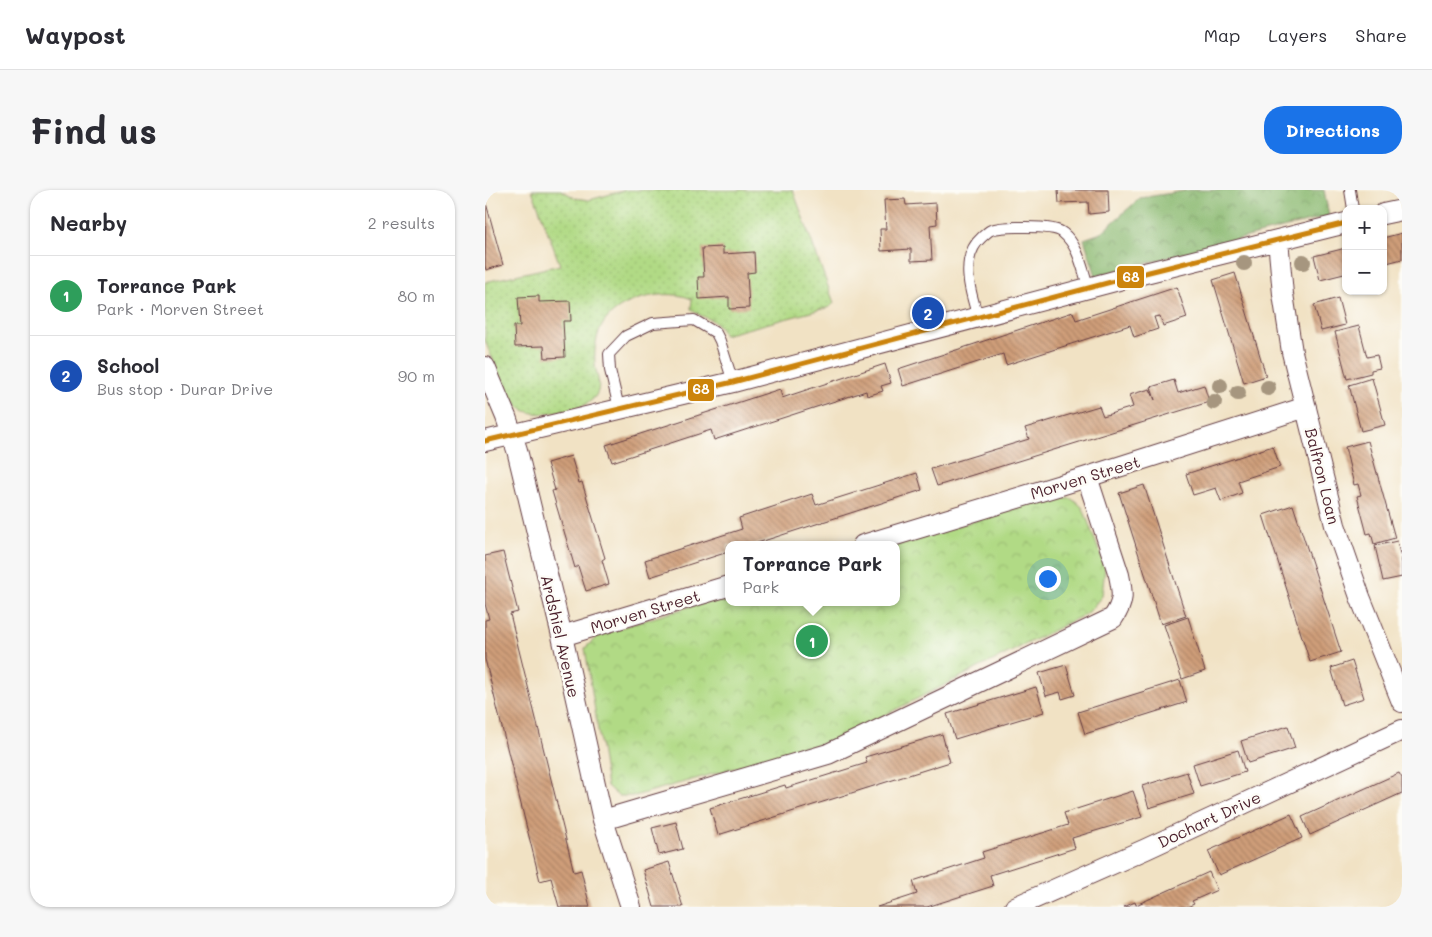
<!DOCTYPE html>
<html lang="en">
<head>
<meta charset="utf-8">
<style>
	body { margin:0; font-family:Mali,sans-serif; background:#f7f7f7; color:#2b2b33 }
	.controls { position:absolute; right:15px; top:15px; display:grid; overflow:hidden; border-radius:10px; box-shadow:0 1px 4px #0004 }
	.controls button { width:45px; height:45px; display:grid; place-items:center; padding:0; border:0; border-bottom:1px solid #e1e1e2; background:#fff; color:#2b2b33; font:25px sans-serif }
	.you { position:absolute; left:562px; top:388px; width:18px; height:18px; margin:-12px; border:4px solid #fff; border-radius:50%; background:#1a73e8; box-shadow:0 0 0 8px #1a73e833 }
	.badge { display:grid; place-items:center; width:32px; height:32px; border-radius:50%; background:#1a73e8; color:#fff; font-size:16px; font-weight:700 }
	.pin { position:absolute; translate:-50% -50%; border:2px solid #fff; box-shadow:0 1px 5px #0006 }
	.popup { position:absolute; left:240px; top:351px; width:175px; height:65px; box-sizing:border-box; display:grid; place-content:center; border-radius:10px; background:#fff; filter:drop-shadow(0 1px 4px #0005); font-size:16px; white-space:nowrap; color:#7c7c81 }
	.popup b { font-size:19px; color:#2b2b33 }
	.popup::after { content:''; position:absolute; left:50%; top:100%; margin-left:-10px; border:10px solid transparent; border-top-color:#fff }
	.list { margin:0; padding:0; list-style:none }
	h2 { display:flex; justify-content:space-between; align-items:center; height:65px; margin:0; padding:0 20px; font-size:21px }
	h2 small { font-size:16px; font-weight:400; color:#7c7c81 }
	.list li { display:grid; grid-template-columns:32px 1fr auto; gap:15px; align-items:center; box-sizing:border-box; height:80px; padding:0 20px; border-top:1px solid #e1e1e2 }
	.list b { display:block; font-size:19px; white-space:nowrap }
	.list p { margin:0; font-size:16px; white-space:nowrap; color:#7c7c81 }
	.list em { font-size:16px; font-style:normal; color:#7c7c81 }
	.map { position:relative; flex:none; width:917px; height:717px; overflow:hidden; border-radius:20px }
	header { display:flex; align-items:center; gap:30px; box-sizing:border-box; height:70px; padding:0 25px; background:#fff; border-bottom:1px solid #e1e1e2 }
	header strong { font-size:24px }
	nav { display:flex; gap:28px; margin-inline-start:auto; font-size:18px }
	.intro { display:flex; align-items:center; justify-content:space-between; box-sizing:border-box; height:120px; padding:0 30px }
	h1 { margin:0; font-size:35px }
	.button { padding:12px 22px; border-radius:20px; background:#1a73e8; color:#fff; font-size:18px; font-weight:700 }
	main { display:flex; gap:30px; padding:0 30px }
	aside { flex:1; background:#fff; border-radius:20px; box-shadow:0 1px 4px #0004 }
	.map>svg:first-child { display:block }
	.grass { fill:url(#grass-dots); stroke:#7e7c58 }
	.forest { fill:url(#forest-crowns); stroke:#6b6c4e }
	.park { fill:url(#park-crowns); stroke:#7e7c58 }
	.building { fill:url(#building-back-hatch) }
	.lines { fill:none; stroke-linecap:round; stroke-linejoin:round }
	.lane-casing { stroke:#633c42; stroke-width:12 }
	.street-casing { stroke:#633c42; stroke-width:22 }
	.lane { stroke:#fff; stroke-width:10 }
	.street { stroke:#fff; stroke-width:20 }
	.bus-1-casing { stroke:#fdfcf7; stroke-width:9 }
	.bus-1 { stroke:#cc840b; stroke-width:5 }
	.tree { fill:#a6967f }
	.labels { text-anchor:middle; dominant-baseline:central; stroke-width:5; stroke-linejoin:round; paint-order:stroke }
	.street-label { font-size:16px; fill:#4a1f2b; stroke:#fdfcf7 }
	.line-badge { stroke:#fdfcf7; stroke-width:2 }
	.badge-label { font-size:14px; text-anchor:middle; font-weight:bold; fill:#fff }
</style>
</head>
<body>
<header>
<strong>Waypost</strong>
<nav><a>Map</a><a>Layers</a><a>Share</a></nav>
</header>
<div class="intro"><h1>Find us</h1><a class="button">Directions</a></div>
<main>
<aside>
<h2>Nearby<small>2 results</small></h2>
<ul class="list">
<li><span class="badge" style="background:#2e9e5b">1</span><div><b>Torrance Park</b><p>Park · Morven Street</p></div><em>80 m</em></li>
<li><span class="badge" style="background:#1a4fb4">2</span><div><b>School</b><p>Bus stop · Durar Drive</p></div><em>90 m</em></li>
</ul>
</aside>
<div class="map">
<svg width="917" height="717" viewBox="0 0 917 717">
	<defs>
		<pattern id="grass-dots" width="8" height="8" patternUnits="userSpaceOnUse" patternTransform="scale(1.25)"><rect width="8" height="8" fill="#b1da85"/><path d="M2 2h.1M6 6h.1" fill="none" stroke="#9abb73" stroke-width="1.8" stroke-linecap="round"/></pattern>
		<pattern id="forest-crowns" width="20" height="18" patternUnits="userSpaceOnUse" patternTransform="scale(1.25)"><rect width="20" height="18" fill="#8cba72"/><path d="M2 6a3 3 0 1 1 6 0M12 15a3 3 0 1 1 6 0" fill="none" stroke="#74975e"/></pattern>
		<pattern id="park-crowns" width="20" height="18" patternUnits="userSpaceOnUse" patternTransform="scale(1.25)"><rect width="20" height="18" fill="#b1da85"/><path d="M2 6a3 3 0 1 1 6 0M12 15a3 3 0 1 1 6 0" fill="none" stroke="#9abb73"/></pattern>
		<pattern id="building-back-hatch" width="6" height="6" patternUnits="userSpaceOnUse" patternTransform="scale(1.25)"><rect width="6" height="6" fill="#cf9e79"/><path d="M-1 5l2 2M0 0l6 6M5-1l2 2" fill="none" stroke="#aa8063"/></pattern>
	</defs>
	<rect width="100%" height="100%" fill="#fdfcf7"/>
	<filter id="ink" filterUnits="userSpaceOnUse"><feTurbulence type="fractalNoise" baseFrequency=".02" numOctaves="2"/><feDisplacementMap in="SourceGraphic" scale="10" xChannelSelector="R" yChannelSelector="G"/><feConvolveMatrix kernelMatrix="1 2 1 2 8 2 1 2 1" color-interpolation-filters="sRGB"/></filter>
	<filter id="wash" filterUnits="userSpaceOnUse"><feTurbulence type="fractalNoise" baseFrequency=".0096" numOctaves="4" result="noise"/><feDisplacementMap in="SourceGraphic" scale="20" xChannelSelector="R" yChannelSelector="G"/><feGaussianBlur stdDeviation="1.12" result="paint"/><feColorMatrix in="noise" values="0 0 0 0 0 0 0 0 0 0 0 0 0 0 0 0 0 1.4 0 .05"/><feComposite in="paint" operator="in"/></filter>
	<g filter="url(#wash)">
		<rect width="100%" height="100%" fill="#f1e2c4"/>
		<path class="grass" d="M47,0H76L90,8L104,10L141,0H308L349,113L345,117L239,145C229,124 219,131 206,119L207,109C190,102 169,104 151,110C120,121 108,141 110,174C111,186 119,198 108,209C99,219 82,219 69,222C31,230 24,207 11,177C8,169 2,158 0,149C0,134 0,109 0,92L75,75Z"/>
		<path class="forest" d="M705,0H839L844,26L611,86L599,49L616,43L655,8Z"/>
		<path class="park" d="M565,307L587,308L598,318L620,377L617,406L603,423L350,550L149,606H133L122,596L100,458L115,444L243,405V412H411V355Z"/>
		<g id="blocks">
			<path class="building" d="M573,0H623L624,22L604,24L603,12L574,13Z
				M420,9L421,15L451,13L452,34L445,35L447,70L426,71V59L396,61L395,39H401L399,10Z
				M1,13L18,75L1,80L0,76Z
				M917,43V69L898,74V48Z
				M238,57V64L269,62L270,82L262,83L264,118L244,119V107L214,109L213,87H219L217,58Z
				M861,58V87L859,84L835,90L829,66Z
				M750,83L781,186L759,193L728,90Z
				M692,97L702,128L678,136L675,126L669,127L673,139L649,147L645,135L521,175L518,164L418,196L413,179L588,122L591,130Z
				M54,106V112L85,111L86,131H78L80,167L60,168L59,156L30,157L29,136H35L33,107Z
				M853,108L860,135L836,141L829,115Z
				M874,136L882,167L892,165L895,178L886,180V183L862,189L850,142Z
				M400,174L406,193L396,196L398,201L382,206L381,201L229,250L226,240L127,272L121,255L295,199L297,208Z
				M887,188L900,235L876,241L864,195Z
				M689,190L693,203L719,195L724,212L452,296L446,279L544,249L540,238L614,216L618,226L648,217L644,205L665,199L670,210L666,197Z
				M883,251L910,348L889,354L886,343L882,344L872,306L876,305L873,294L869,295L860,257Z
				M788,256L795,277L753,291L757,303L736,311L731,298L708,305L701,284Z
				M86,266L94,293L97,292L120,368L117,370L124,394L101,401L93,376L90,378L67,301L70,300L62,273Z
				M432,283L437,300L266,355H243V362L165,387L160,370L257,339L254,328L327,304L331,315Z
				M659,295L701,426L676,434L634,303Z
				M808,315L856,462L825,472L778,325Z
				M912,351L917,373V387L898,391L890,356Z
				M18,362L33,422L25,424L89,682L96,680L105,717H74L66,688L55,691L0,469V430L4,429L0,414V366Z
				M703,427L720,481L697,489L679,435Z
				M867,471L879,508L857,515L846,478Z
				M581,475L590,505L577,509L575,502L561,506L554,483Z
				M695,490L702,512L600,544L593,522Z
				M551,497L559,522L470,549L462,524Z
				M803,536L810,558L763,573L756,551Z
				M457,544L465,572L233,645L225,618L300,595L301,598L382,573L380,567Z
				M753,560L760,582L715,596L708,574Z
				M702,582L709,604L664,618L657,596Z
				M914,583L917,588V603L825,645L817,627Z
				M648,601L657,627L587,648L590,658L505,685L508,696L442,717H392L432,704L428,691L499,668L497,662L583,635L579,623Z
				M806,624L817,648L734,685L723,661Z
				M191,632L198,659L174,665L167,638Z
				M184,672L198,717H169L158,680Z
				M724,682L732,700L707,711L709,714L702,717H639L650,712L651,715Z"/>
		</g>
	</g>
	<g filter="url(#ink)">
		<use href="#blocks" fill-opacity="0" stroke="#633c42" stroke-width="1"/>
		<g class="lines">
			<defs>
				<path id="lane" d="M865,0L868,19
					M493,127C485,102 474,67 497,47C500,45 503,41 506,40C516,36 530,37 541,37C550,37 572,37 578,43C594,56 597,79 604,98
					M134,218L125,180L124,164L141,146L168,133L209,130L231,143L235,151L248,192"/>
				<path id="street" d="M898,24L917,20
					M793,50L798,104L807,162L850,335L875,407L917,512
					M0,177L21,227L32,260L77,446L118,630L146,717
					M0,251L248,192L660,83L861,33
					M378,355L602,287L821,217
					M77,446L243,396
					M118,630L343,564L628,428C639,412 638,404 634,385L602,287
					M530,717L661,659L917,540"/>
			</defs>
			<use href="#lane" class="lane-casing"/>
			<use href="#street" class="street-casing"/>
			<use href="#lane" class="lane"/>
			<use href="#street" class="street"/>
			<defs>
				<path id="bus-1" d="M0,251L248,192L660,83L861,33"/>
			</defs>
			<use href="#bus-1" class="bus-1-casing"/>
			<use href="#bus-1" class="bus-1"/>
		</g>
		<g class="tree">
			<circle cx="818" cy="72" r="8"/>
			<circle cx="759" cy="73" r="8"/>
			<circle cx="735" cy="196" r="8"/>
			<circle cx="783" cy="198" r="8"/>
			<circle cx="753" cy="203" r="8"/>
			<circle cx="729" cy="212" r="8"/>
		</g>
	</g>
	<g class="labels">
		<g class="street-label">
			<text transform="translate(838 286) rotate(76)">Balfron Loan</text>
			<text transform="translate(600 287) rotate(-17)">Morven Street</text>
			<text transform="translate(160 421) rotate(-17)">Morven Street</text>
			<text transform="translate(76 446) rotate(77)">Ardshiel Avenue</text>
			<text transform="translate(724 629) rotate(-25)">Dochart Drive</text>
		</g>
	</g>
	<g class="line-badge">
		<rect x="631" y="75" width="29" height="24" rx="5" fill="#cc840b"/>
		<rect x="202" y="188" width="28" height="24" rx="5" fill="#cc840b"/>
	</g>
	<g class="badge-label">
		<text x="646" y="92">68</text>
		<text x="216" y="204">68</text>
	</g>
</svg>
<div class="controls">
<button>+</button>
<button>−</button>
</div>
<div class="you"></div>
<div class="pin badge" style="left:327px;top:451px;background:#2e9e5b">1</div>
<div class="popup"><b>Torrance Park</b>Park</div>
<div class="pin badge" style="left:443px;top:123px;background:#1a4fb4">2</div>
</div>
</main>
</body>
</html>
